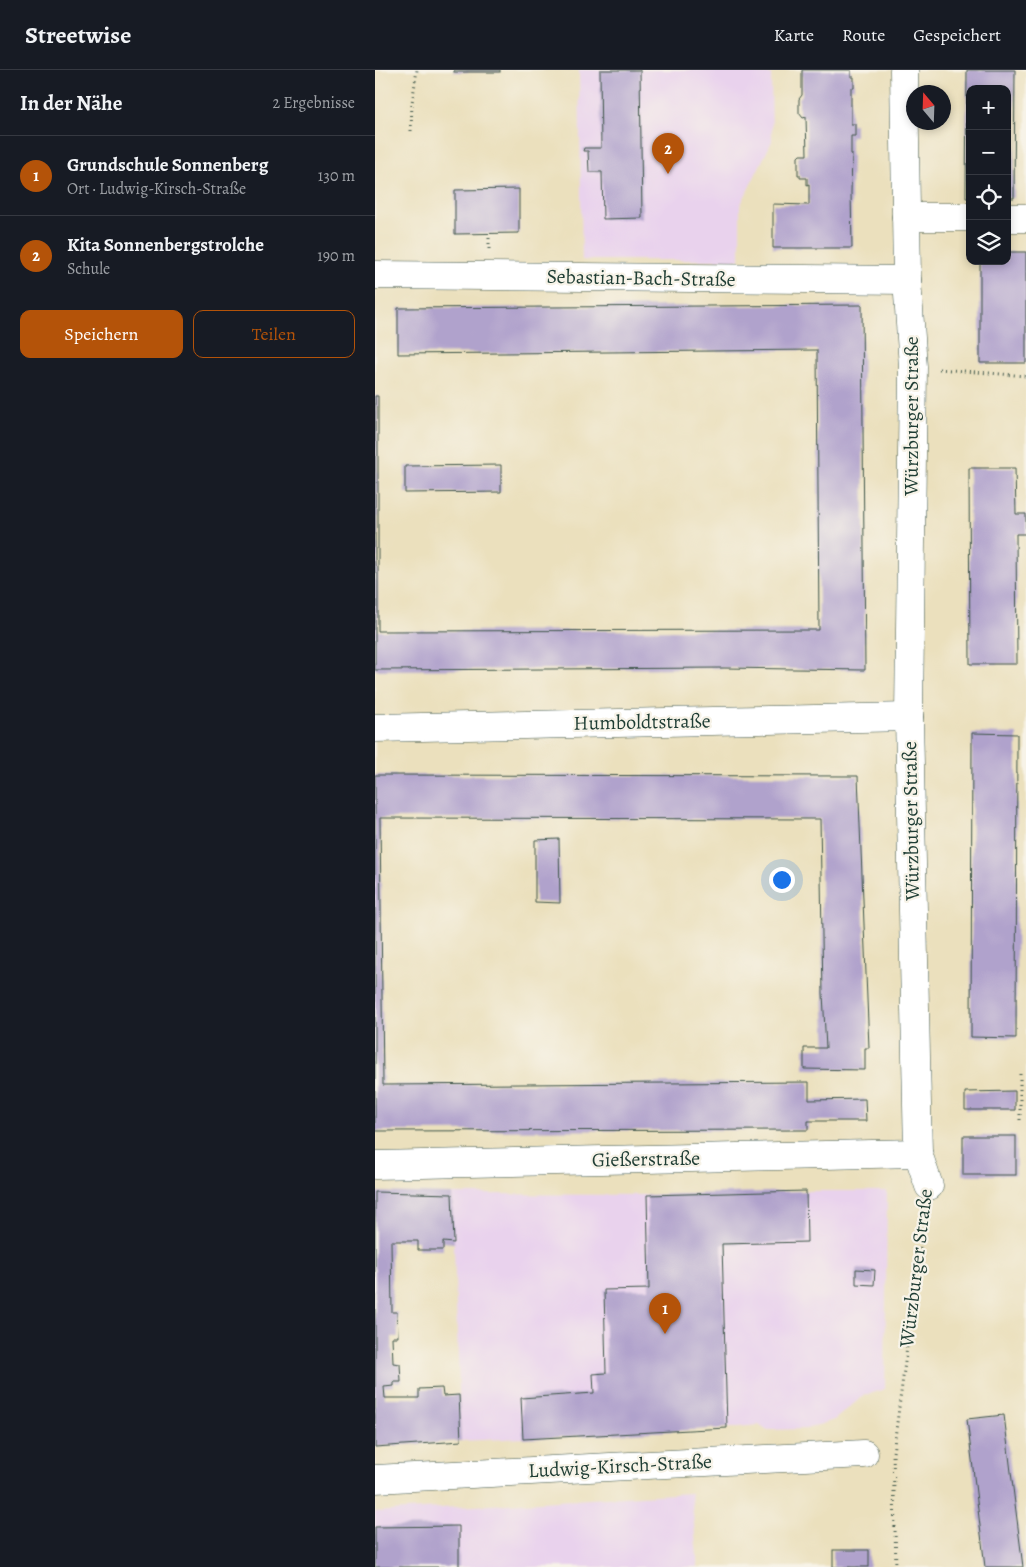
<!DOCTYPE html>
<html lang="de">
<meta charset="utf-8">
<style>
body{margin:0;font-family:Alegreya,serif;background:#20242c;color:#f1f3f6}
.controls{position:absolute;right:15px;top:15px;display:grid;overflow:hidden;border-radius:10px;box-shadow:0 2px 8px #0003}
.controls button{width:45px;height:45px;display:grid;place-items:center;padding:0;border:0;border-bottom:1px solid #363941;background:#171b24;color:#f1f3f6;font:25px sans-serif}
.compass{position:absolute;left:531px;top:15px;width:45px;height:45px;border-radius:50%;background:#171b24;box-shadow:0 2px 8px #0003;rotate:341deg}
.you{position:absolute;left:406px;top:809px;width:18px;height:18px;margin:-12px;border:4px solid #fff;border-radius:50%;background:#1a73e8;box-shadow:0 0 0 8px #1a73e833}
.badge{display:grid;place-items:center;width:32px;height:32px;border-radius:50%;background:#b45309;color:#fff;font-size:16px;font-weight:700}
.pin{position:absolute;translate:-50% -41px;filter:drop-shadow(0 1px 2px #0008)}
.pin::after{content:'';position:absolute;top:26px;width:18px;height:15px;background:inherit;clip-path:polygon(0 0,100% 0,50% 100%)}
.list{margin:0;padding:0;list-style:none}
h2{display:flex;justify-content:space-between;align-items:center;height:65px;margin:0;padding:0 20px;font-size:21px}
h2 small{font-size:16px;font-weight:400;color:#9ea1a6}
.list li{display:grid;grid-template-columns:32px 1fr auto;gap:15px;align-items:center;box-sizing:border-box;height:80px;padding:0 20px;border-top:1px solid #363941}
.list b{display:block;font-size:19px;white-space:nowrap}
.list p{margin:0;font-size:16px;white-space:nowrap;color:#9ea1a6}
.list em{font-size:16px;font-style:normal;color:#9ea1a6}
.actions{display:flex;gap:10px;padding:15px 20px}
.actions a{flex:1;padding:11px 0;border:1px solid #b45309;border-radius:10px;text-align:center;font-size:18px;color:#b45309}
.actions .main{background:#b45309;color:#fff}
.icon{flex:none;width:28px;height:28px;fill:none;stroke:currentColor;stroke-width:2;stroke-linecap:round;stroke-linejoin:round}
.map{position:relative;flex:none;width:651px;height:1497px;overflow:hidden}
header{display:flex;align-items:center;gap:30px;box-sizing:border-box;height:70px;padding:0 25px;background:#171b24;border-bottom:1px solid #363941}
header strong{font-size:24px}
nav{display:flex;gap:28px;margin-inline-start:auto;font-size:18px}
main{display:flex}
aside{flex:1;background:#171b24}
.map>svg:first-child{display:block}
</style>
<header>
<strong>Streetwise</strong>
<nav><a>Karte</a><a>Route</a><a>Gespeichert</a></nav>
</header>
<main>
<aside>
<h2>In der Nähe<small>2 Ergebnisse</small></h2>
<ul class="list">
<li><span class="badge">1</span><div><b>Grundschule Sonnenberg</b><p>Ort · Ludwig-Kirsch-Straße</p></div><em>130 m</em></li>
<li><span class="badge">2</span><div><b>Kita Sonnenbergstrolche</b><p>Schule</p></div><em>190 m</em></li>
</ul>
<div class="actions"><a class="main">Speichern</a><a>Teilen</a></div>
</aside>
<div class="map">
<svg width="651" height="1497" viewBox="0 0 651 1497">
<rect width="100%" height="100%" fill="#f7f3e8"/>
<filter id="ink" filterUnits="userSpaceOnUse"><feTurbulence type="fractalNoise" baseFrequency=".02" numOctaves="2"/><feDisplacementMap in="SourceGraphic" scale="10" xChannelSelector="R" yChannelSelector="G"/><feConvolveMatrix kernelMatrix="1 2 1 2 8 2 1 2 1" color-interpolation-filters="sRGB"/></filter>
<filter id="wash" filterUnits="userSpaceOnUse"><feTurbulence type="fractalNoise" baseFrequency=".0096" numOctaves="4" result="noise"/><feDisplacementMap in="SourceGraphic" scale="20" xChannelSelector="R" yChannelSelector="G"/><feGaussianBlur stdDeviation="1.12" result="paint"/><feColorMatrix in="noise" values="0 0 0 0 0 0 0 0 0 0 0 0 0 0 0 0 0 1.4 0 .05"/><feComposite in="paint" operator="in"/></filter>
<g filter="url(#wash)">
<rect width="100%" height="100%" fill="#ebe0bd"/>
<g fill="#e9d2ed">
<path d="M204,0H379V3L396,4L397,71L365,136V190H207Z"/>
<path d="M431,1121H512L510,1319L488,1326L459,1350L431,1359L391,1360L384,1355L352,1358L86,1371L77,1124L272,1125Z"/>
<path d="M316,1423L323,1497H0V1442Z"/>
</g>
<g id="blocks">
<g fill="#b0a2cc">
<rect x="79" y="0" width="46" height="2"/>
<path d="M225,0H265L267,148L228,149L227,102H214L213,81H208L209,78H226Z"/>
<path d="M427,0H476V7H479V18H476V54H480V66H476V84H477L476,122L477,178H398V134L434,135V114L432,115V108H425V105H423V87L425,85H432L431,47L428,48L424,43V29L427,25Z"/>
<path d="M592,0H640L639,128H632V19H595V128H591Z"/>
<path d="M144,119V163L80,164V120Z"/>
<path d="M632,182H651V293H605V191H632Z"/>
<path d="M487,235L490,600L349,598L0,600V326H3V561L444,560L442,280L23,284V238Z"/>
<path d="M126,395V422L30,423V396Z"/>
<path d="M594,398H640L641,444H651V464H641L642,594H595Z"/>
<path d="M597,663L642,664L641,968L596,967Z"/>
<path d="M0,705L483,706L494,978H490V1000L429,999V978H451L448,924L445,749L5,748L8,1015L434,1012V1030L490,1029L491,1051H433V1060L0,1061Z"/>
<path d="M184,769L185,833L160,832V770Z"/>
<path d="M640,1021V1040H590V1022Z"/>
<rect x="588" y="1066" width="53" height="39"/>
<path d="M431,1121L432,1172L347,1174L352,1358L148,1369L146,1328L219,1323L218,1304L231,1303L229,1220L274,1219L272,1125Z"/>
<path d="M0,1122L77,1124L79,1173L68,1172V1180H43V1171H16L17,1242H22L23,1267H17L18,1293L25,1294L26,1312H19V1316L9,1317L10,1328H44V1319L67,1318L68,1326L84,1325L86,1371L0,1377Z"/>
<path d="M481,1199L500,1200L499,1215L481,1214Z"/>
<path d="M629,1345L636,1402L648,1497H610L592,1349Z"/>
<path d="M84,1456V1497H0V1457Z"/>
<rect x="458" y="1480" width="36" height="17"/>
</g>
</g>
</g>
<g filter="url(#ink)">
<use href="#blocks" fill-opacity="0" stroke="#3e5549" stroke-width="1"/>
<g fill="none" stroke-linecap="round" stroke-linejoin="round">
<g stroke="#3e5549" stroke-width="29">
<g id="minor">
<path d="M529,0L532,210L538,297L534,647L543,1083L554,1116"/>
<path d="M531,147H595"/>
<path d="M632,148H651"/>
<path d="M0,205L532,210"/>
<path d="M0,658L534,647"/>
<path d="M0,1095L543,1083"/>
<path d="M0,1409L489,1384"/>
</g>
</g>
<g stroke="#3e5549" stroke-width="3" stroke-dasharray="1 4" stroke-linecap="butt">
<path d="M36,61L37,33L42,0"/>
<path d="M114,163V181"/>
<path d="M564,299L651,306"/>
<path d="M645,1004V1054"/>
<path d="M521,1497L518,1383L550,1141"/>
</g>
<use href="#minor" stroke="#fff" stroke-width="28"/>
</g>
</g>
<g text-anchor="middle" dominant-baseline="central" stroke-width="4.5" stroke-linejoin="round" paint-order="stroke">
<g font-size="20" fill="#1f3d34" stroke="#f7f3e8">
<text transform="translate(266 208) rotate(1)">Sebastian-Bach-Straße</text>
<text transform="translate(536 346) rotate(-90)">Würzburger Straße</text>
<text transform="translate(267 652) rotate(-1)">Humboldtstraße</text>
<text transform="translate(536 751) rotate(-91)">Würzburger Straße</text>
<text transform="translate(271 1089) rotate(-1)">Gießerstraße</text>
<text transform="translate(541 1198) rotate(-83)">Würzburger Straße</text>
<text transform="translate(245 1396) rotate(-3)">Ludwig-Kirsch-Straße</text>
</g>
</g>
</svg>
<div class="controls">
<button>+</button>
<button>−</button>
<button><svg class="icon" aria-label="locate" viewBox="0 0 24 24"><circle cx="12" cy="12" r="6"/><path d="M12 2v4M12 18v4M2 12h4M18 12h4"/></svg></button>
<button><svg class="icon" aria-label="layers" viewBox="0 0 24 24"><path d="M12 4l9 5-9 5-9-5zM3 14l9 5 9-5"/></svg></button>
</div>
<svg class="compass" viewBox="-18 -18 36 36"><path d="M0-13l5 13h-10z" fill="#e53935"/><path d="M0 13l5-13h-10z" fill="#9ea1a6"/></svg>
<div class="you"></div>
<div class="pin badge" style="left:290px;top:1264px">1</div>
<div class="pin badge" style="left:293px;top:104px">2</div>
</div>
</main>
